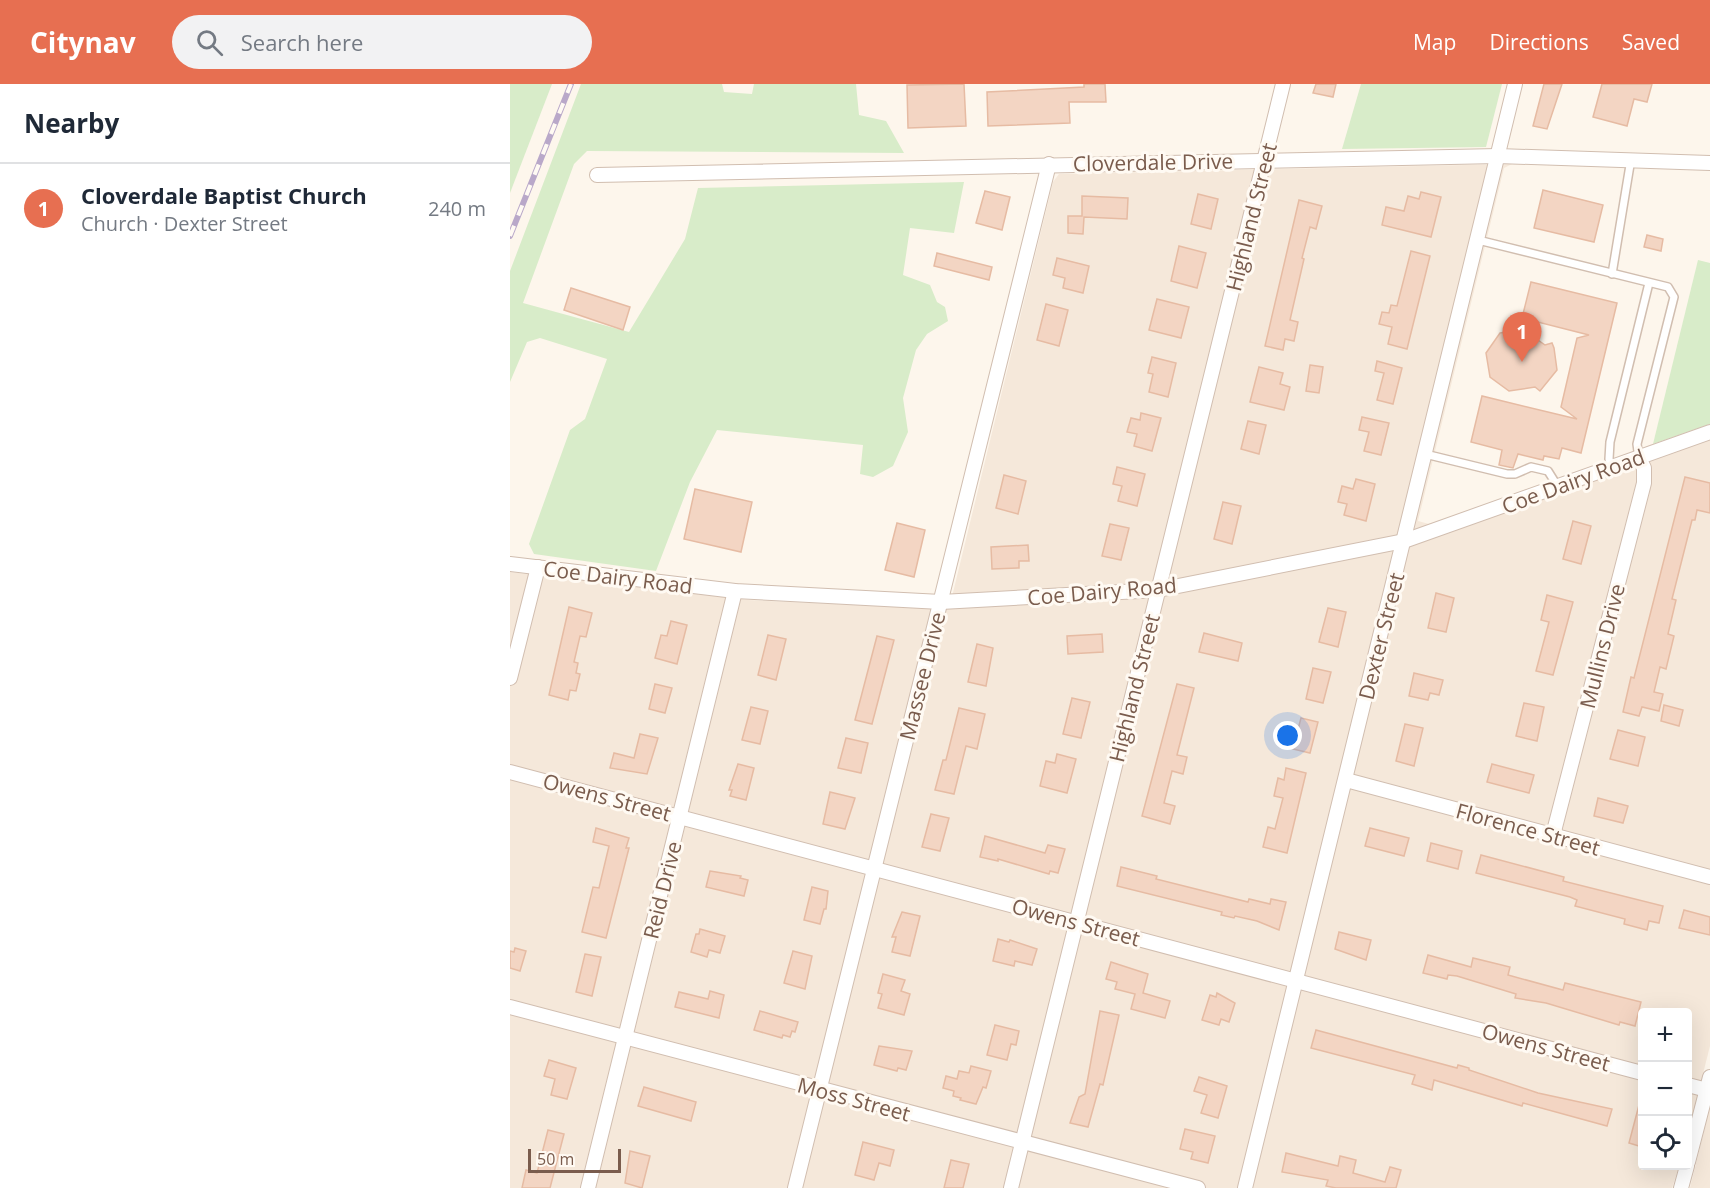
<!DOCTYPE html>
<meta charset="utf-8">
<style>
body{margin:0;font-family:"Open Sans",sans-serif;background:#f2f2f3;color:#1f2937}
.controls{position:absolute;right:18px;bottom:18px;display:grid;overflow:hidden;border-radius:6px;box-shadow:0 6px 24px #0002}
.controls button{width:54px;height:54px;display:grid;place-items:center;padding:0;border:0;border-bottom:2px solid #e0e1e3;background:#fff;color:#1f2937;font:30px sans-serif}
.scale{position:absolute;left:18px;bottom:15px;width:93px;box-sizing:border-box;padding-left:6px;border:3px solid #7a5c4d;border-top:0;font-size:16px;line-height:21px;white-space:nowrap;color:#7a5c4d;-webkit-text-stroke:4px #fffaf3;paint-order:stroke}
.you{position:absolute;left:778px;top:652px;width:21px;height:21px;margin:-15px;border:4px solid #fff;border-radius:50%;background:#1a73e8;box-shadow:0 0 0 9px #1a73e833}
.badge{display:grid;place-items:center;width:39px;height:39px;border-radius:50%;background:#e76f51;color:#fff;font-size:20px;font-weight:700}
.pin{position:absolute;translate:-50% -50px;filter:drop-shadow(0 2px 3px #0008)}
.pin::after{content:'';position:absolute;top:32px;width:21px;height:18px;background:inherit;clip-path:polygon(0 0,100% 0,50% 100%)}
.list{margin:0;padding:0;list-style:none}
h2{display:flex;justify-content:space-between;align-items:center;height:78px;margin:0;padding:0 24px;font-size:26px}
h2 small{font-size:20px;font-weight:400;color:#747a83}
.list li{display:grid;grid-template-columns:39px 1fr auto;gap:18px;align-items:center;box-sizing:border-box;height:90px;padding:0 24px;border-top:2px solid #e0e1e3}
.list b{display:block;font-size:22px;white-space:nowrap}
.list p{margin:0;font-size:20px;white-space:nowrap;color:#747a83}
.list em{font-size:20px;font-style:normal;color:#747a83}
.icon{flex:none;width:33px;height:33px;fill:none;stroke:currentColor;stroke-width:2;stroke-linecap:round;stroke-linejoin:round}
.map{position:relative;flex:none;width:1200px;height:1104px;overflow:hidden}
header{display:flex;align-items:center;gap:36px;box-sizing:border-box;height:84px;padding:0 30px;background:#e76f51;color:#fff}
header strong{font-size:28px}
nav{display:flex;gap:33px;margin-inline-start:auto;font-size:21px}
.search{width:420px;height:54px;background:#f2f2f3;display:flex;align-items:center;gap:15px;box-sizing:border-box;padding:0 21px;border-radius:33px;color:#747a83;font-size:22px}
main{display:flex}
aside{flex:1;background:#fff}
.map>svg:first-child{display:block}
</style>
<header>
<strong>Citynav</strong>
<div class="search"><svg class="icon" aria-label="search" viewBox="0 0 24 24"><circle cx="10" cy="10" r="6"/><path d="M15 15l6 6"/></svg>Search here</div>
<nav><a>Map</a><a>Directions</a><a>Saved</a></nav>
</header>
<main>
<aside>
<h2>Nearby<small></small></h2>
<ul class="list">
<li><span class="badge">1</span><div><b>Cloverdale Baptist Church</b><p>Church · Dexter Street</p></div><em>240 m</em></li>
</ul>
</aside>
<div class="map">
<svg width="1200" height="1104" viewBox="0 0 1200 1104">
<rect width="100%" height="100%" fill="#fdf6ec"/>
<g fill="#f5e8da">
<path d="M1002,80L994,84L908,437L919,440L1200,340V962L1178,1049V928H1132V1082H1169L1162,1104H0V488L238,516L439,525L543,98L549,90Z"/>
<path d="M1200,1023V1104H1179H1180Z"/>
</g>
<g fill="#d8ecc9">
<path d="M0,0H42L0,109Z"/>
<path d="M71,0H212L214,8L242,10L244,0H346L349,31L376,37L394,69L77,67L64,80L13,219L119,248L175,155L188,104L454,98L444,149L400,144L393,191L420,201L427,218L435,223L438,237L417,250L406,266L393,314L398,348L383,382L363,393L350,390L353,361L207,346L180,398L146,487L24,470L19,460L60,346L75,335L97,275L30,254L17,258L0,298V187Z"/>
<path d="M851,0H992L976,63L832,65Z"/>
<path d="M1188,176L1200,179V340L1143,360Z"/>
</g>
<g fill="#f3d5c3" stroke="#e6bba3" stroke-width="1.5">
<path d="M454,0L456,42L398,44L397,1Z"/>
<path d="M574,0H595L596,18H559L560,39L478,42L477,8L574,3Z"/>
<path d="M806,0H826L823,13L803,9Z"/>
<path d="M1034,0H1052L1037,45L1023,42Z"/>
<path d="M1092,0H1142L1137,18L1124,15L1117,42L1083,33Z"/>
<path d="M1033,106L1093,121L1084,158L1024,144Z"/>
<path d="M475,107L500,113L492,146L466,139Z"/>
<path d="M911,108L931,113L921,153L872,141L876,123L894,127L898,112L909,115Z"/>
<path d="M688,110L708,115L701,145L681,140Z"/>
<path d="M572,112L618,114L617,135L574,133L573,150L558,149V132H572Z"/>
<path d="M789,116L812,122L806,145L800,143L792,174L794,175L780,236L788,238L784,257L775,255L773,266L755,262Z"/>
<path d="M1137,151L1153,155L1151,167L1134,163Z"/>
<path d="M669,162L696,169L687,204L661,197Z"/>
<path d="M901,167L920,172L897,265L878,260L882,243L869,240L872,228L879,229L881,221L887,222Z"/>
<path d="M427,169L482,183L479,196L424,182Z"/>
<path d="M547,174L579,182L573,209L553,204L555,194L543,191Z"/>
<path d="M1021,198L1107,219L1071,369L1052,364L1049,375L1034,372L1033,376L1008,370L1003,384L989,381L992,366L961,358L972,312L1067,335L1051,323L1067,254L1079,251L1012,234Z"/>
<path d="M61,204L120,223L113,246L54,226Z"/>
<path d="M647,215L679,223L671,254L639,246Z"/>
<path d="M536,220L558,226L549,262L527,256Z"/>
<path d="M1014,246L1035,261L1042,259L1044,264L1047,286L1030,307L1025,303L999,307L980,293L976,269L990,249Z"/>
<path d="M642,273L666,279L658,313L639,308L643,290L638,289Z"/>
<path d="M867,277L892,284L883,320L867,316L874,289L865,287Z"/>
<path d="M800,281L813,283L809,309L796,307Z"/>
<path d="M749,283L773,289L770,300L780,303L774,326L740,318Z"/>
<path d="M631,329L651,334L642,367L624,362L627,350L617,348L621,334L630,336Z"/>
<path d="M852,333L879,339L871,371L854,367L859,348L849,346Z"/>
<path d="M738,337L756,341L749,370L731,365Z"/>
<path d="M607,383L635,390L627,422L608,417L612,402L603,400Z"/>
<path d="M494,391L516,397L508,430L486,424Z"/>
<path d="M1175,393L1200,399V429L1187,426L1185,436H1182L1162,515L1166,516L1158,550L1164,552L1156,585L1150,583L1144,608L1153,610L1149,627L1132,623L1129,632L1113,628L1121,593L1124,594Z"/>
<path d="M846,395L865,400L856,437L834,431L837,420L828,418L832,402L843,405Z"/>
<path d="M185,405L242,418L231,468L174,455Z"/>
<path d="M713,418L731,422L722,460L704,455Z"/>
<path d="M1063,437L1081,442L1071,480L1053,475Z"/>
<path d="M387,439L415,446L404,493L375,486Z"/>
<path d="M600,440L619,444L611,476L592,472Z"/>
<path d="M518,461L519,477H509V484L482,485L481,463Z"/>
<path d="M926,509L944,514L936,548L918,544Z"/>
<path d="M1037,511L1063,518L1043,591L1026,587L1039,538L1031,536Z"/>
<path d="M59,523L82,529L76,553L70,552L64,578L68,579L66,589L70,590L66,607L60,606L58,616L39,611Z"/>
<path d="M818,524L836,528L828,563L809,558Z"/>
<path d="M161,537L177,541L167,580L145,574L151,551L157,552Z"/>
<path d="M694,549L732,559L728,577L689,568Z"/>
<path d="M592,550L593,568L558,570L557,552Z"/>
<path d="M258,551L276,555L266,596L248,591Z"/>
<path d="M367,552L384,556L362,640L345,636Z"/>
<path d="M467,560L483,564L476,602L458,598Z"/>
<path d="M803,584L821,588L813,619L796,615Z"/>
<path d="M904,589L933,596L929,611L920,609L918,616L899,612Z"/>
<path d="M145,600L162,604L155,629L139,625Z"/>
<path d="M667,600L684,604L667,671L677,673L673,690L662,687L654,719L665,722L660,740L632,732Z"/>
<path d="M562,614L580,618L571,654L553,650Z"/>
<path d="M1014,619L1034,623L1027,657L1006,652Z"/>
<path d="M1154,621L1173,626L1169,642L1151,637Z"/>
<path d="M241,623L258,627L250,660L232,656Z"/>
<path d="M449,624L475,630L467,665L456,662L444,710L425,706L433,676H436Z"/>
<path d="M791,634L808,638L800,669L783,665Z"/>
<path d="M895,640L913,644L904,682L886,677Z"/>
<path d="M1108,646L1135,653L1128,682L1100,675Z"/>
<path d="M130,650L148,654L137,690L100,684L104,669L124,674Z"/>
<path d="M336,654L358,659L351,689L328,684Z"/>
<path d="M547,670L566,675L557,709L530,702L536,677L545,679Z"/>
<path d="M228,680L244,684L236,716L220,712L222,706H219Z"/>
<path d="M982,680L1024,691L1019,709L977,698Z"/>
<path d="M776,684L796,689L777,769L753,763L758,743L765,745L773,714L764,712L768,694L774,696Z"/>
<path d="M320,708L345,714L335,745L313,740Z"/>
<path d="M1088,714L1118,722L1113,739L1084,732Z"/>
<path d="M421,730L439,734L430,767L412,763Z"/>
<path d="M86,744L119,754L116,764H119L96,854L72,848L83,803L89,804L99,762L83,758Z"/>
<path d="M860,744L899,754L894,772L855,762Z"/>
<path d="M475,752L535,769L538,761L555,765L548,789L540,787L539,790L488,775V777L470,773Z"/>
<path d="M921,759L952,767L948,785L917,777Z"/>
<path d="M971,771L1054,793L1053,797L1153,822L1149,839L1139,837L1137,846L1114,840L1115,835L1065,822L1067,816L1060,813L966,789Z"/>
<path d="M611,783L647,792L646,795L738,818L739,815L760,820L761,815L776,818L769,846L747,837L725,832L724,834L711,831L712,828L607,802Z"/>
<path d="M200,787L231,792L230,794L238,796L234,812L196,803Z"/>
<path d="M302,803L318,807L316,825H314L310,840L294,836Z"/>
<path d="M1174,826L1200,833V851L1169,844Z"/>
<path d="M392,828L410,832L400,872L382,868L386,853H382Z"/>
<path d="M190,845L215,852L210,869L199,866L197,873L181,868L186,850H189Z"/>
<path d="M829,848L861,856L856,876L825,865Z"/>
<path d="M488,855L499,858L500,856L527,865L522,881L505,877L504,882L483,877Z"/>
<path d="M5,864L16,867L10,887L0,884V867L4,868Z"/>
<path d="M283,867L302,872L295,905L274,899Z"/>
<path d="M75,870L91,873L82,912L66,908Z"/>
<path d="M918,871L961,883L963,874L1000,883L998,891L1053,906L1055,899L1131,918L1125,942L1110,938L1109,941L1036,919L1005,914L1006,910L947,892L938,891L937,895L913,889Z"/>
<path d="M601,878L638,890L633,909L660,917L655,934L621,925L625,910L605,905L607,898L596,895Z"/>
<path d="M373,890L395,896L391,907L400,910L394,931L368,924L372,910L368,909Z"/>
<path d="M200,907L214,911L209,934L165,923L169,908L198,915Z"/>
<path d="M707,909L725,919L719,938L711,935L709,941L692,936L700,911L706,913Z"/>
<path d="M250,927L288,938L285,948L282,947L280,953L273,951L272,954L244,946Z"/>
<path d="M590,927L609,931L593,1001L590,1000L578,1043L560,1039L569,1013L575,1010Z"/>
<path d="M485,941L509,947L506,961L501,960L497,976L477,971Z"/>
<path d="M806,946L947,984L948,981L959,984V986L1028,1009L1102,1025L1097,1042L1013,1019L1012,1022L924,996L922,1006L902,1000L905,991L801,964Z"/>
<path d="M369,962L402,967L396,986L388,984L387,987L364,981Z"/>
<path d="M39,976L66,984L57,1015L41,1011L45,995L34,992Z"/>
<path d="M461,982L481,987L476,1004L473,1003L466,1020L450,1016L451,1014L443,1012L444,1007L433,1004L436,992L447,995L449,987L459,989Z"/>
<path d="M689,993L717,1002L708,1034L691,1029L697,1011L684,1007Z"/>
<path d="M134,1003L186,1018L181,1037L128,1022Z"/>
<path d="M1129,1021H1132V1063L1119,1059Z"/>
<path d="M675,1045L705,1052L698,1079L681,1075L683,1068L670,1065Z"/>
<path d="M38,1046L54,1050L40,1104H12L16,1086L27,1089Z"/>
<path d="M353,1058L384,1066L380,1082L369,1079L364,1096L345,1091Z"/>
<path d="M120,1067L140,1072L132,1104L115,1099Z"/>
<path d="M776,1069L828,1082L830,1072L846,1076L843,1089L875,1098L880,1083L891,1086L886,1104H826L816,1102L818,1096L772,1088Z"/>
<path d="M441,1076L459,1080L453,1104H434Z"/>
</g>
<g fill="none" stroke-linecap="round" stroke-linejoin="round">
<g stroke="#d1beb0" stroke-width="10">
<g id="lane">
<path d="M968,156L1158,203L1164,213L1127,360L1129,374"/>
<path d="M1102,190L1121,75"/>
<path d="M915,370L997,390H1005L1021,383L1038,387L1048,403"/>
<path d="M1102,383L1099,375L1100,358L1139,199"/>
</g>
</g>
<g stroke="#d1beb0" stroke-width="16">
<g id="street">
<path d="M87,91L988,72L1200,79"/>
<path d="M0,480L225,507L431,518L648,506L894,457L1200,348"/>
<path d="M0,594L28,483"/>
<path d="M0,688L1132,989"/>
<path d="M836,696L1200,793"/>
<path d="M1043,751L1134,399V384L1129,374"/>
<path d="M0,923L688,1104"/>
<path d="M1178,1001L1197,1006"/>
<path d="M1178,1078L1200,993"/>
<path d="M78,1104L225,507"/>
<path d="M285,1104L539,80"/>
<path d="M501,1104L773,0"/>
<path d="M735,1104L1005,0"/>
<path d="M1171,1104L1177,1082"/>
</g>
</g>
<use href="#lane" stroke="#fff" stroke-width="7"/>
<use href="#street" stroke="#fff" stroke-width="14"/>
<g stroke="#b9a8c9" stroke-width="6">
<path id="rail" d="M0,152L61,0"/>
</g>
<use href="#rail" stroke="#fffaf3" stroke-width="4" stroke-dasharray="11" stroke-linecap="butt"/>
</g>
<g text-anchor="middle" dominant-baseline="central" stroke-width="6" stroke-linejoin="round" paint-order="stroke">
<g font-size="21" fill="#7a5c4d" stroke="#fffaf3">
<text transform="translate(643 78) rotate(-1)">Cloverdale Drive</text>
<text transform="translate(741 133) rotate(-76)">Highland Street</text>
<text transform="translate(1063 397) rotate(-20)">Coe Dairy Road</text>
<text transform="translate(108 493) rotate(7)">Coe Dairy Road</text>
<text transform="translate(592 507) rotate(-5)">Coe Dairy Road</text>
<text transform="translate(871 552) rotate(-76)">Dexter Street</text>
<text transform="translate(1092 562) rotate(-76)">Mullins Drive</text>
<text transform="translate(412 592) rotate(-76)">Massee Drive</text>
<text transform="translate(624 604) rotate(-76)">Highland Street</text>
<text transform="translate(97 713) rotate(15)">Owens Street</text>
<text transform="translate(1018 745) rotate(15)">Florence Street</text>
<text transform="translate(152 806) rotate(-76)">Reid Drive</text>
<text transform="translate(566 838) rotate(15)">Owens Street</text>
<text transform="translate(1036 963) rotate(15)">Owens Street</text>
<text transform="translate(344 1015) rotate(15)">Moss Street</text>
</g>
</g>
</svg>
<div class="controls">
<button>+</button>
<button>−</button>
<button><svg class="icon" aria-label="locate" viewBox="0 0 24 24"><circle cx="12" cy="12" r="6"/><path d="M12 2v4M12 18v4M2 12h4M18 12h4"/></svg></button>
</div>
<div class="scale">50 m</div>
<div class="you"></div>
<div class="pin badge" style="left:1012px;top:278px">1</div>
</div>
</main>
